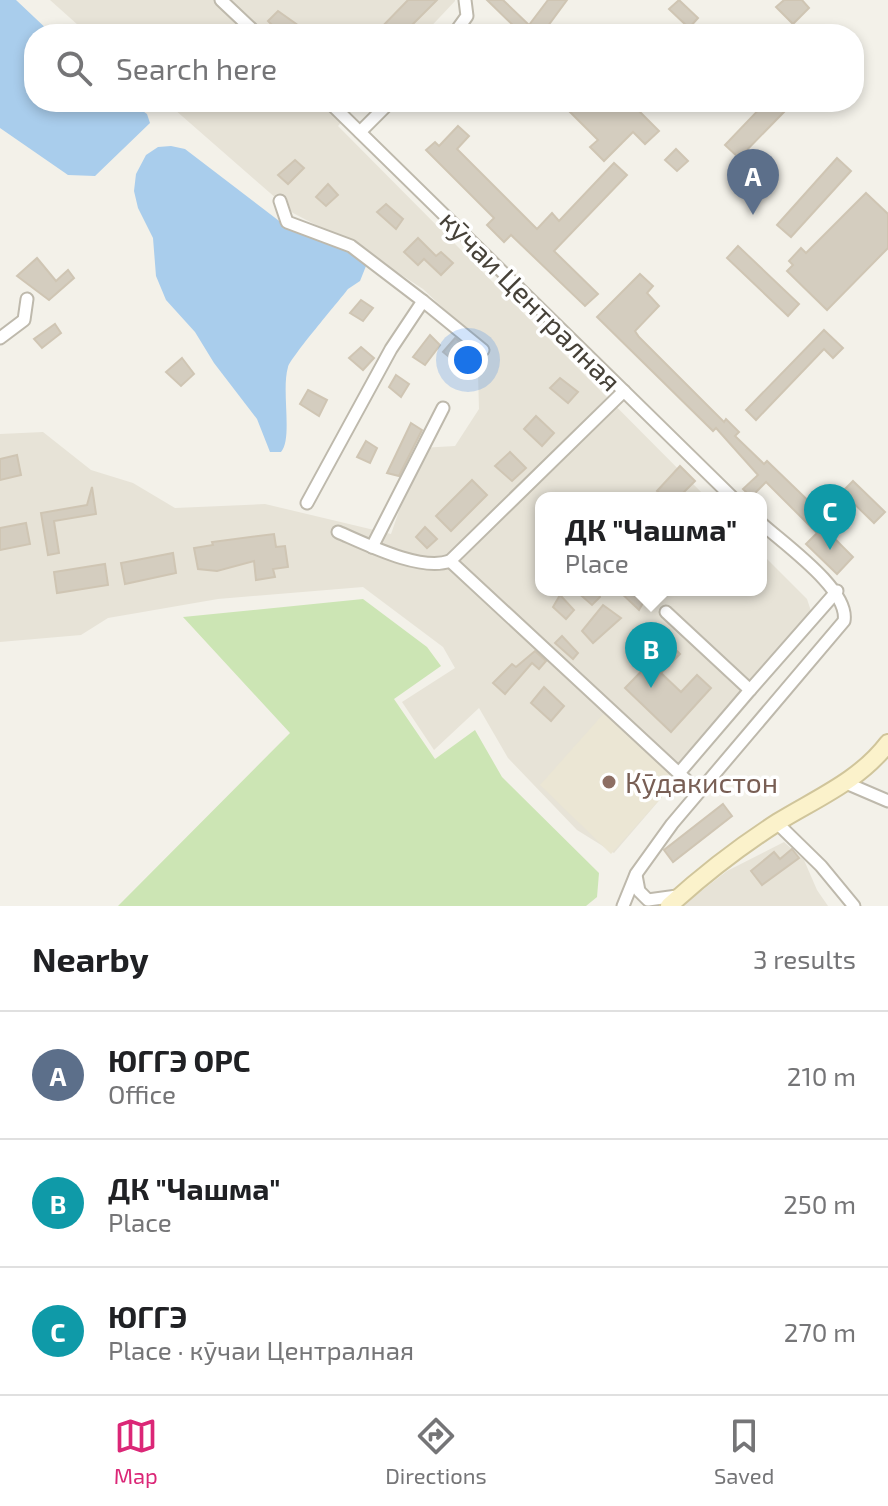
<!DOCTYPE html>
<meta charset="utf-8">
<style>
body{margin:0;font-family:"Exo 2",sans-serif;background:#f2f2f2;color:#202124}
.you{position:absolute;left:468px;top:360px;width:28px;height:28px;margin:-20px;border:6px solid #fff;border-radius:50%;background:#1a73e8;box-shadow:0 0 0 12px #1a73e833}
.badge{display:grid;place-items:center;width:52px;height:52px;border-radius:50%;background:#db2777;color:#fff;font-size:26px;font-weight:700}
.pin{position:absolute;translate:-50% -66px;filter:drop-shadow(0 2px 4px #0008)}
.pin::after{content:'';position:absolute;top:42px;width:28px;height:24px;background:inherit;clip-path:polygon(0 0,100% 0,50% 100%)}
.popup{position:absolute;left:535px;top:492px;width:232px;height:104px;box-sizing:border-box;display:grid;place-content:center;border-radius:16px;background:#fff;filter:drop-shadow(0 2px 6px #0005);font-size:26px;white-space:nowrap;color:#757577}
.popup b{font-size:30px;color:#202124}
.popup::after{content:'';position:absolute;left:50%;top:100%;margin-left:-16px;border:16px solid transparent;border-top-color:#fff}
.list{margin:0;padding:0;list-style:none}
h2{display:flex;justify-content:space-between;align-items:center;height:104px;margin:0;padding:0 32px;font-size:34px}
h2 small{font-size:26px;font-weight:400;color:#757577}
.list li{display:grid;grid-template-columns:52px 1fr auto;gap:24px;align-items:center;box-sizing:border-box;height:128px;padding:0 32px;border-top:2px solid #e0e0e0}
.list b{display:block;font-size:30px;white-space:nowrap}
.list p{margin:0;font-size:26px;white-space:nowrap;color:#757577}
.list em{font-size:26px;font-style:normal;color:#757577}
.icon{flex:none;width:44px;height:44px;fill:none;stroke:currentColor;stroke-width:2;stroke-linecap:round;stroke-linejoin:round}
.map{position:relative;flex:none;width:888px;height:906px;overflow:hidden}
.search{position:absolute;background:#fff;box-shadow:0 4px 12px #0003;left:24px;right:24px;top:24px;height:88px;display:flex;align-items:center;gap:20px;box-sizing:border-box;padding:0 28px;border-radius:32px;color:#757577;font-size:30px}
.sheet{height:488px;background:#fff}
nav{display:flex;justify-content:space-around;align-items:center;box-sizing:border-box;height:112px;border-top:2px solid #e0e0e0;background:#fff;font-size:22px;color:#757577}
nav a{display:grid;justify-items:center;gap:4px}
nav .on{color:#db2777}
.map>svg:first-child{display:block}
</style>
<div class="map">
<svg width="888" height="906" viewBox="0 0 888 906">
<rect width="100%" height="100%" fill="#f3f1e9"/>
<g fill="#e7e3d7">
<path d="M50,0H455V1L424,34H88Z"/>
<path d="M166,102H360L338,126L707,498H541V590H761V553L807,599L814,620L614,853L577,830L508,758L479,708L434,750L402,702L455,668L443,647L363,587L218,599L108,618L81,635L0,642V434L43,432L91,470L133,483L175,508L265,504L391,534L421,448L455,446L479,409L477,340L423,289L360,248L293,213Z"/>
<path d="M784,842L804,860L817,890L828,906H682L727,871Z"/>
</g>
<path fill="#ebe6d4" d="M606,711L679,778L611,854L540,785Z"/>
<path fill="#cce5b4" d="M363,599L427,647L441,666L394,699L435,759L475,730L502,777L599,873L597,897L586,906H118L290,733L183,617Z"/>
<g fill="#a9cdec">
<path d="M0,0H16L52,34H34V102H130L147,114L150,123L95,176L68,175L0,128Z"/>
<path d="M171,146L185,149L287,227L363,255L366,266L360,281L348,289C338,302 291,357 288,367C281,391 293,438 281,452H270L257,419L214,363L195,332L166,300L156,276L153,238L138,208L134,191L136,174L146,155L158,147Z"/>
</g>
<g fill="#d4cdbf" stroke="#cfc5b3" stroke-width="2">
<path d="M408,0H437L403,34H375Z"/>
<path d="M487,0H503L529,25L548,0H567L542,34H522Z"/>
<path d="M679,0L698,18L689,28L669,9Z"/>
<path d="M784,0H802L809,8L793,24L776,7Z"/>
<path d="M278,11L299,26L292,34H281L268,21Z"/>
<path d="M560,102H630L659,131L645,144L633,132L604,161L590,147L598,140Z"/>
<path d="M766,102H773L784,112L739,158L725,145Z"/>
<path d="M458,126L469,136L457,149L537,229L552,213L559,221L614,163L627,175L554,251L598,294L585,306L511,235L504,242L487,225L494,218L426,150L435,142L439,146Z"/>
<path d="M676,149L688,161L677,171L665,160Z"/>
<path d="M837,158L851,171L791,237L777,225Z"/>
<path d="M295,160L304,168L288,184L278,175Z"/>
<path d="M328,184L338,195L326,206L316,197Z"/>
<path d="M866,193L888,214V248L827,310L787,271L793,265L789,261L801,248L806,253Z"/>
<path d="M386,204L403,219L396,229L377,212Z"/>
<path d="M418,238L436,256L441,252L453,263L441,275L424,259L418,265L404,252Z"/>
<path d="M738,246L799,304L788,316L727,258Z"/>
<path d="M37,258L56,281L68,270L74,278L49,300L17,276Z"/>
<path d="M640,274L653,286L647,293L659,306L635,331L639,337L724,422L726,419L739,432L735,436L764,464L767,461L821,513L815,519L853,557L837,574L806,544L817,533L766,482L751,497L743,489L758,475L716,428L713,431L597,317Z"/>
<path d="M361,300L373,308L363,321L350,313Z"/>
<path d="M55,324L61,333L42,348L34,339Z"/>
<path d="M824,330L843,348L833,358L824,349L756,420L746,410Z"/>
<path d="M430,335L440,345L425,365L413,357Z"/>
<path d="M455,338L473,352L460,366L443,352Z"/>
<path d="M361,347L374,358L363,370L349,358Z"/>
<path d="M182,358L194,374L181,386L166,372Z"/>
<path d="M396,375L409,384L401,397L389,387Z"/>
<path d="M560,378L578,392L568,403L550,388Z"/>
<path d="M308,390L327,400L319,416L300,404Z"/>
<path d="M536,416L554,433L542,446L524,429Z"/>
<path d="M411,423L422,430L399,476L387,473Z"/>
<path d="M366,441L377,448L370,463L357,457Z"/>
<path d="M510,452L526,468L512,481L495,466Z"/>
<path d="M17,455L21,475L0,480V459Z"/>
<path d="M680,466L695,481L678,498H665L657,491Z"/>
<path d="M472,480L487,495L451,531L436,516Z"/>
<path d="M853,481L885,512L874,523L842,492Z"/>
<path d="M92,487L96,514L54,521L59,553L48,555L41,513L87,505Z"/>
<path d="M26,523L30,544L0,550V528Z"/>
<path d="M425,527L437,539L427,548L416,537Z"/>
<path d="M274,534L276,547L285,546L288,567L273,569L275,577L256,580L254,561L217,571L198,569L194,548L213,545L212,542Z"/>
<path d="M173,553L176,573L125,584L121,563Z"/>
<path d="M105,564L108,585L57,593L54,572Z"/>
<path d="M575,590H597L600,597L592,605Z"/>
<path d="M618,590H637L646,598L639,610Z"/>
<path d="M560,595L574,610L566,619L553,607Z"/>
<path d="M603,605L621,618L593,643L582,631Z"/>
<path d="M562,636L578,653L573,659L555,643Z"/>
<path d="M669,643L680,654L661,673L681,692L697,675L711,688L671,732L625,688Z"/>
<path d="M535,651L546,661L539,669L532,663L505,694L493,683L512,664L516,667Z"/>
<path d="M544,687L564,706L551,721L531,703Z"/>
<path d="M723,804L732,816L673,862L664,850Z"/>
<path d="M792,849L799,858L762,885L751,871L774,852L780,859Z"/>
</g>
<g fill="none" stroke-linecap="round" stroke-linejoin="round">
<g stroke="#beb9ac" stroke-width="15">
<g id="street">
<path d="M221,0L257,34"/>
<path d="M454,34L467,16L465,0"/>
<path d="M329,102L733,498"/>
<path d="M360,132L390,102"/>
<path d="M280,201L287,222L351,246L423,301"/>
<path d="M0,338L24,320L27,299"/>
<path d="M307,503L391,349L423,301L483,350"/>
<path d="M338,532C366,544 421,572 450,561"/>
<path d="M372,547L443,408"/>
<path d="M450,561L698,791"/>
<path d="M450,561L624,391"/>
<path d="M666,612L750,690L679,773"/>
<path d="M750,690L837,591"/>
<path d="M846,783L888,801"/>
<path d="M777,823L821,866L854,906"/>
<path d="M636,875L639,891L648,900L677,896"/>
<path d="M623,906L636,874L672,824L844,621C850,590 784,544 761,523"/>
</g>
</g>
<g stroke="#d0c59b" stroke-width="20">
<path id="secondary" d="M669,906C703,875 739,847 778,822C817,798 859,781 888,743"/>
</g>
<use href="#street" stroke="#fff" stroke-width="11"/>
<use href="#secondary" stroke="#fbf2cb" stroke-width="16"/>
</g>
<circle fill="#8d6e63" stroke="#fff" stroke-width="3" cx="609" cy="782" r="8"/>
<g text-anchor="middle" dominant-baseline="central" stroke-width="7" stroke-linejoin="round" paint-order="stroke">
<g font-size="28" fill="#464138" stroke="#fff">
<text transform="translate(531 300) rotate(45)">кӯчаи Централная</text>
</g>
<g font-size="28" fill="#785e54" stroke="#fff" text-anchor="start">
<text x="625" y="782">Кӯдакистон</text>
</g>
</g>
</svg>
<div class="you"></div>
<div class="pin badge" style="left:753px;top:215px;background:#5c6f8a">A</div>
<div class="pin badge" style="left:651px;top:688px;background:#0f9aa8">B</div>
<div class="popup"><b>ДК &quot;Чашма&quot;</b>Place</div>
<div class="pin badge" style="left:830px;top:550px;background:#0f9aa8">C</div>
<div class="search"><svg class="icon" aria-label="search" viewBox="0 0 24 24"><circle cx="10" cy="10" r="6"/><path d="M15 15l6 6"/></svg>Search here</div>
</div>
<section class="sheet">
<h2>Nearby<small>3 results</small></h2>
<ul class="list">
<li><span class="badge" style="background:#5c6f8a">A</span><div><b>ЮГГЭ ОРС</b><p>Office</p></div><em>210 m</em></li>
<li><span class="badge" style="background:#0f9aa8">B</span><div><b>ДК &quot;Чашма&quot;</b><p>Place</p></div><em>250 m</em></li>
<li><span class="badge" style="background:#0f9aa8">C</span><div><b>ЮГГЭ</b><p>Place · кӯчаи Централная</p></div><em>270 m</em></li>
</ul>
</section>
<nav>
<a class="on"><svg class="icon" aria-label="map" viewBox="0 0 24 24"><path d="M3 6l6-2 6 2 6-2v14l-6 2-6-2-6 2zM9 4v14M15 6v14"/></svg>Map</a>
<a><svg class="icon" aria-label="directions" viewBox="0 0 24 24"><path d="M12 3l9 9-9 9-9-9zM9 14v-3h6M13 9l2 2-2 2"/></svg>Directions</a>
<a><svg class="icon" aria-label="saved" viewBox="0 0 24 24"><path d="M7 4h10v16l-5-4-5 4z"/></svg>Saved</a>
</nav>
